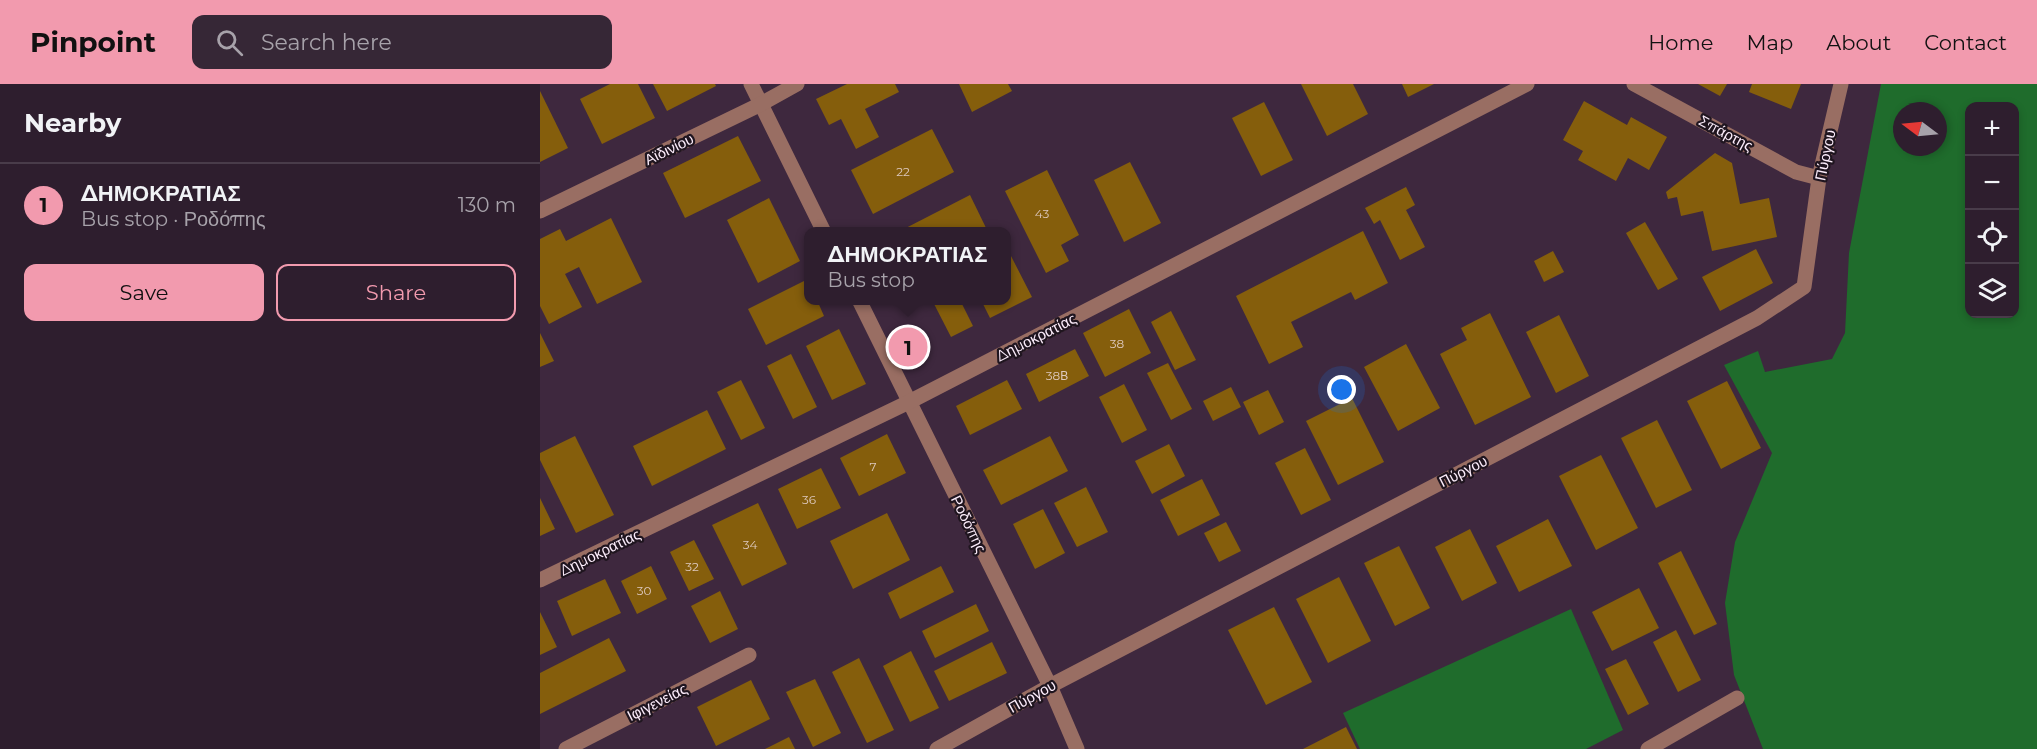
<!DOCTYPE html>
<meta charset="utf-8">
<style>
body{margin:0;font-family:Montserrat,sans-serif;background:#362736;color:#f1f3f6}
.controls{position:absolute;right:18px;top:18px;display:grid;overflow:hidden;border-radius:12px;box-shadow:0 3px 9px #0003}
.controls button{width:54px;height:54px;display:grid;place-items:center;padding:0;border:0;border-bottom:2px solid #493c4a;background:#2e1e2e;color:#f1f3f6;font:30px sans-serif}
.compass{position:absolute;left:1353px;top:18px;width:54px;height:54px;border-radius:50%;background:#2e1e2e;box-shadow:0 3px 9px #0003;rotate:286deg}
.you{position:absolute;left:802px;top:306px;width:21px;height:21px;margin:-15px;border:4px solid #fff;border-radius:50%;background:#1a73e8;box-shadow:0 0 0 9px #1a73e833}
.badge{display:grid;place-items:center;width:39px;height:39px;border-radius:50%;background:#f29aae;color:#111;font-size:20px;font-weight:700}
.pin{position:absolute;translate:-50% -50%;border:3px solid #fff;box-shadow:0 2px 6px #0006}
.popup{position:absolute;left:264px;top:143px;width:207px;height:78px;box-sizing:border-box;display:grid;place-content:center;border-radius:12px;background:#2e1e2e;filter:drop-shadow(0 2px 4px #0005);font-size:20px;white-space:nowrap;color:#a7a2aa}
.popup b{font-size:22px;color:#f1f3f6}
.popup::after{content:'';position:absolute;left:50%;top:100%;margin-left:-12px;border:12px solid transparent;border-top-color:#2e1e2e}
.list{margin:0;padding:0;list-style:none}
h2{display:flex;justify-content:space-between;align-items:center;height:78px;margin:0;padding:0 24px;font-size:26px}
h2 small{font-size:20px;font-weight:400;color:#a7a2aa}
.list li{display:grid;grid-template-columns:39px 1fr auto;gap:18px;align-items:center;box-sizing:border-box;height:84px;padding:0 24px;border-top:2px solid #493c4a}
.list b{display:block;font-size:22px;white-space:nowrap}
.list p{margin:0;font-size:20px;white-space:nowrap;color:#a7a2aa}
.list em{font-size:20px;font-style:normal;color:#a7a2aa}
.actions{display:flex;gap:12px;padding:18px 24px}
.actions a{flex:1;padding:14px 0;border:2px solid #f29aae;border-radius:12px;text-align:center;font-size:21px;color:#f29aae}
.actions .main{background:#f29aae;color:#111}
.icon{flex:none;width:33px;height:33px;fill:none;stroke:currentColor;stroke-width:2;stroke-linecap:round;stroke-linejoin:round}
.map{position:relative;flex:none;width:1497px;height:665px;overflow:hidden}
header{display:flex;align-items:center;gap:36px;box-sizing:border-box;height:84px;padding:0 30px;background:#f29aae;color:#111}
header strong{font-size:28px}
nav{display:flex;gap:33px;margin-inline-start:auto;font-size:21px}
.search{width:420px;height:54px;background:#362736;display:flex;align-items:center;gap:15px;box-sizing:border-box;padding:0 21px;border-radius:12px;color:#a7a2aa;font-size:22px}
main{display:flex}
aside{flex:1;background:#2e1e2e}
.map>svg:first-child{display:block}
</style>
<header>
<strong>Pinpoint</strong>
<div class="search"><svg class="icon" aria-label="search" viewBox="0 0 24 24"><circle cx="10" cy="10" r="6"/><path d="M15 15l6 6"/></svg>Search here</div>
<nav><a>Home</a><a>Map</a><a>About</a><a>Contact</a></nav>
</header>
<main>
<aside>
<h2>Nearby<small></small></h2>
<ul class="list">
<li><span class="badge">1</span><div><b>ΔΗΜΟΚΡΑΤΙΑΣ</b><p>Bus stop · Ροδόπης</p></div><em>130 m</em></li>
</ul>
<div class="actions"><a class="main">Save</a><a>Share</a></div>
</aside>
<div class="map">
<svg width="1497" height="665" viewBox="0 0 1497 665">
<rect width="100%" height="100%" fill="#3e283e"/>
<g fill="#1f6c2c" fill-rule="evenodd">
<path d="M1341,0H1497V665H1223L1194,591L1185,519L1195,458L1232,369L1184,281L1218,267L1225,288L1292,275L1305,249L1309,169ZM1430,22H1474V230H1430ZM1362,27H1398V63H1362Z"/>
<path d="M1031,525L1083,646L1046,665H820L803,629Z"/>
</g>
<g fill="#855e0c">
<path d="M70,0H98L115,34L62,60L40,15Z"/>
<path d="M113,0H175L176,2L127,27Z"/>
<path d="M307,0H355L359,8L325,25L339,53L316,65L301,35L289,41L276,15Z"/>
<path d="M419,0H468L472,7L432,28Z"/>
<path d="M761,0H813L828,30L787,52Z"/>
<path d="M862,0H894L868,13Z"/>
<path d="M1158,0H1187L1180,12Z"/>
<path d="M1212,0H1261L1251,25L1209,8Z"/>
<path d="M0,7L28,64L0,78Z"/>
<path d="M1044,17L1087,41L1091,33L1127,53L1109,86L1088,74L1076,97L1038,76L1043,67L1023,56Z"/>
<path d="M724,18L753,76L721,92L692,34Z"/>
<path d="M392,45L414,88L333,130L311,86Z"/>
<path d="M198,52L221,97L145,134L123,89Z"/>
<path d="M1175,69L1192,79L1200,120L1229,114L1237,153L1172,167L1163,127L1141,132L1137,113L1128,115L1126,108Z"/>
<path d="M590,78L621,139L584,158L554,96Z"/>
<path d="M507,86L539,151L521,161L529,177L506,189L465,107Z"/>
<path d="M866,103L875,121L866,126L885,163L860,176L840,136L834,140L825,124Z"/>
<path d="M430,111L448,148H358Z"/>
<path d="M229,114L260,177L218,199L187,136Z"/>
<path d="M71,134L102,198L57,220L39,183L25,190L42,223L9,240L0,222V155L20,145L26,157Z"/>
<path d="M1105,138L1138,195L1118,206L1086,149Z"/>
<path d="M823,147L848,199L815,216L811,208L751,238L763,263L729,280L696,212Z"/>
<path d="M1216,165L1233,199L1180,227L1162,193Z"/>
<path d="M1013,167L1024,188L1004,198L994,177Z"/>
<path d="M471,172L492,213L450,234L441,216H467V174Z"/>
<path d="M266,196L269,216H277L284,232L226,261L208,225Z"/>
<path d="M392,216H420L433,242L411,253Z"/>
<path d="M589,225L611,269L565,293L543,249Z"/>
<path d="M631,227L656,276L635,286L611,238Z"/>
<path d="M950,229L991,313L935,341L900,270L927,256L921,244Z"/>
<path d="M1019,231L1049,292L1016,309L986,248Z"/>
<path d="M299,245L326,300L292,316L266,262Z"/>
<path d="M0,249L14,277L0,283Z"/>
<path d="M866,260L900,324L858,347L824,283Z"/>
<path d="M535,265L549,292L499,318L486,290Z"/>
<path d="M251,270L277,323L253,335L227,282Z"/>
<path d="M628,279L652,325L631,336L607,289Z"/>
<path d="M201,296L225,344L201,356L177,308Z"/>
<path d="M467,296L482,325L430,351L416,322Z"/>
<path d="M1187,297L1221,364L1181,385L1147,317Z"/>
<path d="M584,300L607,346L582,359L559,313Z"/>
<path d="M691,303L701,323L673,337L663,317Z"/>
<path d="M728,306L744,338L719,351L703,318Z"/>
<path d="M812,314L844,378L798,401L766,337Z"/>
<path d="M167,326L186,365L112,402L93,362Z"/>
<path d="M1117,336L1152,406L1116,424L1081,354Z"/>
<path d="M347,350L366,389L319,412L300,374Z"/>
<path d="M35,352L74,431L36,449L0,376V369Z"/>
<path d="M510,352L528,387L461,421L443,386Z"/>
<path d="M629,360L645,392L612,410L595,377Z"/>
<path d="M765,364L791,416L761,431L735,379Z"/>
<path d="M1061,371L1098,444L1056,466L1019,392Z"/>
<path d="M281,384L301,424L257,445L238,405Z"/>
<path d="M662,395L680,431L638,452L620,416Z"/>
<path d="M546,403L568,448L537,463L514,419Z"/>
<path d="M0,414L15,445L0,452Z"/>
<path d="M218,419L247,480L202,502L172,441Z"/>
<path d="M503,425L525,469L495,485L473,440Z"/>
<path d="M347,429L370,476L313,505L290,457Z"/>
<path d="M1008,435L1032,482L979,508L956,462Z"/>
<path d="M686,438L701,467L679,478L664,449Z"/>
<path d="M930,445L957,499L922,517L895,463Z"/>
<path d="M154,456L174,495L149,507L130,468Z"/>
<path d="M859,462L890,524L855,542L824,479Z"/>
<path d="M1141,467L1177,540L1154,551L1118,479Z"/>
<path d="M111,482L127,515L97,530L81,497Z"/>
<path d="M401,482L414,508L360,535L348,509Z"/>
<path d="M799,493L831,557L788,579L756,515Z"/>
<path d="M65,495L81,529L32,552L17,517Z"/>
<path d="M1099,504L1119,544L1072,567L1052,528Z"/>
<path d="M180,507L198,545L170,559L151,522Z"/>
<path d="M436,520L449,547L395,574L382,547Z"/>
<path d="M734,523L772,598L726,621L688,546Z"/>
<path d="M0,528L17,563L0,571Z"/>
<path d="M1136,546L1161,596L1138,608L1113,558Z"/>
<path d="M69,554L86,587L0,630V589Z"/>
<path d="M452,558L467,589L409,617L394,587Z"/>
<path d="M371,567L399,624L370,638L343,582Z"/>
<path d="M319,574L354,646L327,659L292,588Z"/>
<path d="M1086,575L1109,620L1088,631L1065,585Z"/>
<path d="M275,595L301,649L273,663L246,608Z"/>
<path d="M211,596L230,635L176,662L157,623Z"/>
<path d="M806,643L817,665H763Z"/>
<path d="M249,653L255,665H225Z"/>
</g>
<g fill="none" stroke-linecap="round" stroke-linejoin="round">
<g stroke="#996e63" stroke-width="15">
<path d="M211,0L284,148"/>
<path d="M1094,0L1256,88L1279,94"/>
<path d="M0,127L221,20L257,0"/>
<path d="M319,216L510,602L537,665"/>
<path d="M0,496L369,318L987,0"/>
<path d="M26,665L209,571"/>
<path d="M397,665L510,602L1217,234L1264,203L1279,94L1301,0"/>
<path d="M1108,665L1197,614"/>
</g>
</g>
<g text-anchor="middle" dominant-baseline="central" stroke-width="4.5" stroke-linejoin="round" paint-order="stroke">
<g font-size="12" fill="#dec9bf">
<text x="363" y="87">22</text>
<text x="502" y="129">43</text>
<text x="577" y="259">38</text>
<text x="517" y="291">38Β</text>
<text x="333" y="382">7</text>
<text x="269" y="415">36</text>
<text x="210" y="460">34</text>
<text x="152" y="482">32</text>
<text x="104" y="506">30</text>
</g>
<g font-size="15" fill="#fcedfb" stroke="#1f151f">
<text transform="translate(1186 49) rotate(28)">Σπάρτης</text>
<text transform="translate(129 65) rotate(-26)">Αϊδινίου</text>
<text transform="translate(1285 71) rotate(-78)">Πύργου</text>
<text transform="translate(496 253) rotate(-27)">Δημοκρατίας</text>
<text transform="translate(923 387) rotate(-27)">Πύργου</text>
<text transform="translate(429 440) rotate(64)">Ροδόπης</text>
<text transform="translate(60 468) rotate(-26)">Δημοκρατίας</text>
<text transform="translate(492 612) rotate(-29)">Πύργου</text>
<text transform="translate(117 618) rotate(-27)">Ιφιγενείας</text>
</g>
</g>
</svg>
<div class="controls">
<button>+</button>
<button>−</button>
<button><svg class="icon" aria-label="locate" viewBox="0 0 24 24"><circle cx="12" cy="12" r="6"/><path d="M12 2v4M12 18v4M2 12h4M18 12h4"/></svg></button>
<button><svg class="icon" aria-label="layers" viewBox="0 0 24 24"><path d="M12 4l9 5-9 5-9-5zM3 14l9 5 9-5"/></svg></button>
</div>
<svg class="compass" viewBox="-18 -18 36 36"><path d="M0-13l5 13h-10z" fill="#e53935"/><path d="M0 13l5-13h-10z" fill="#a7a2aa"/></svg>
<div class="you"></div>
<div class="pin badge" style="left:368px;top:263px">1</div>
<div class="popup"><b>ΔΗΜΟΚΡΑΤΙΑΣ</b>Bus stop</div>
</div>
</main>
